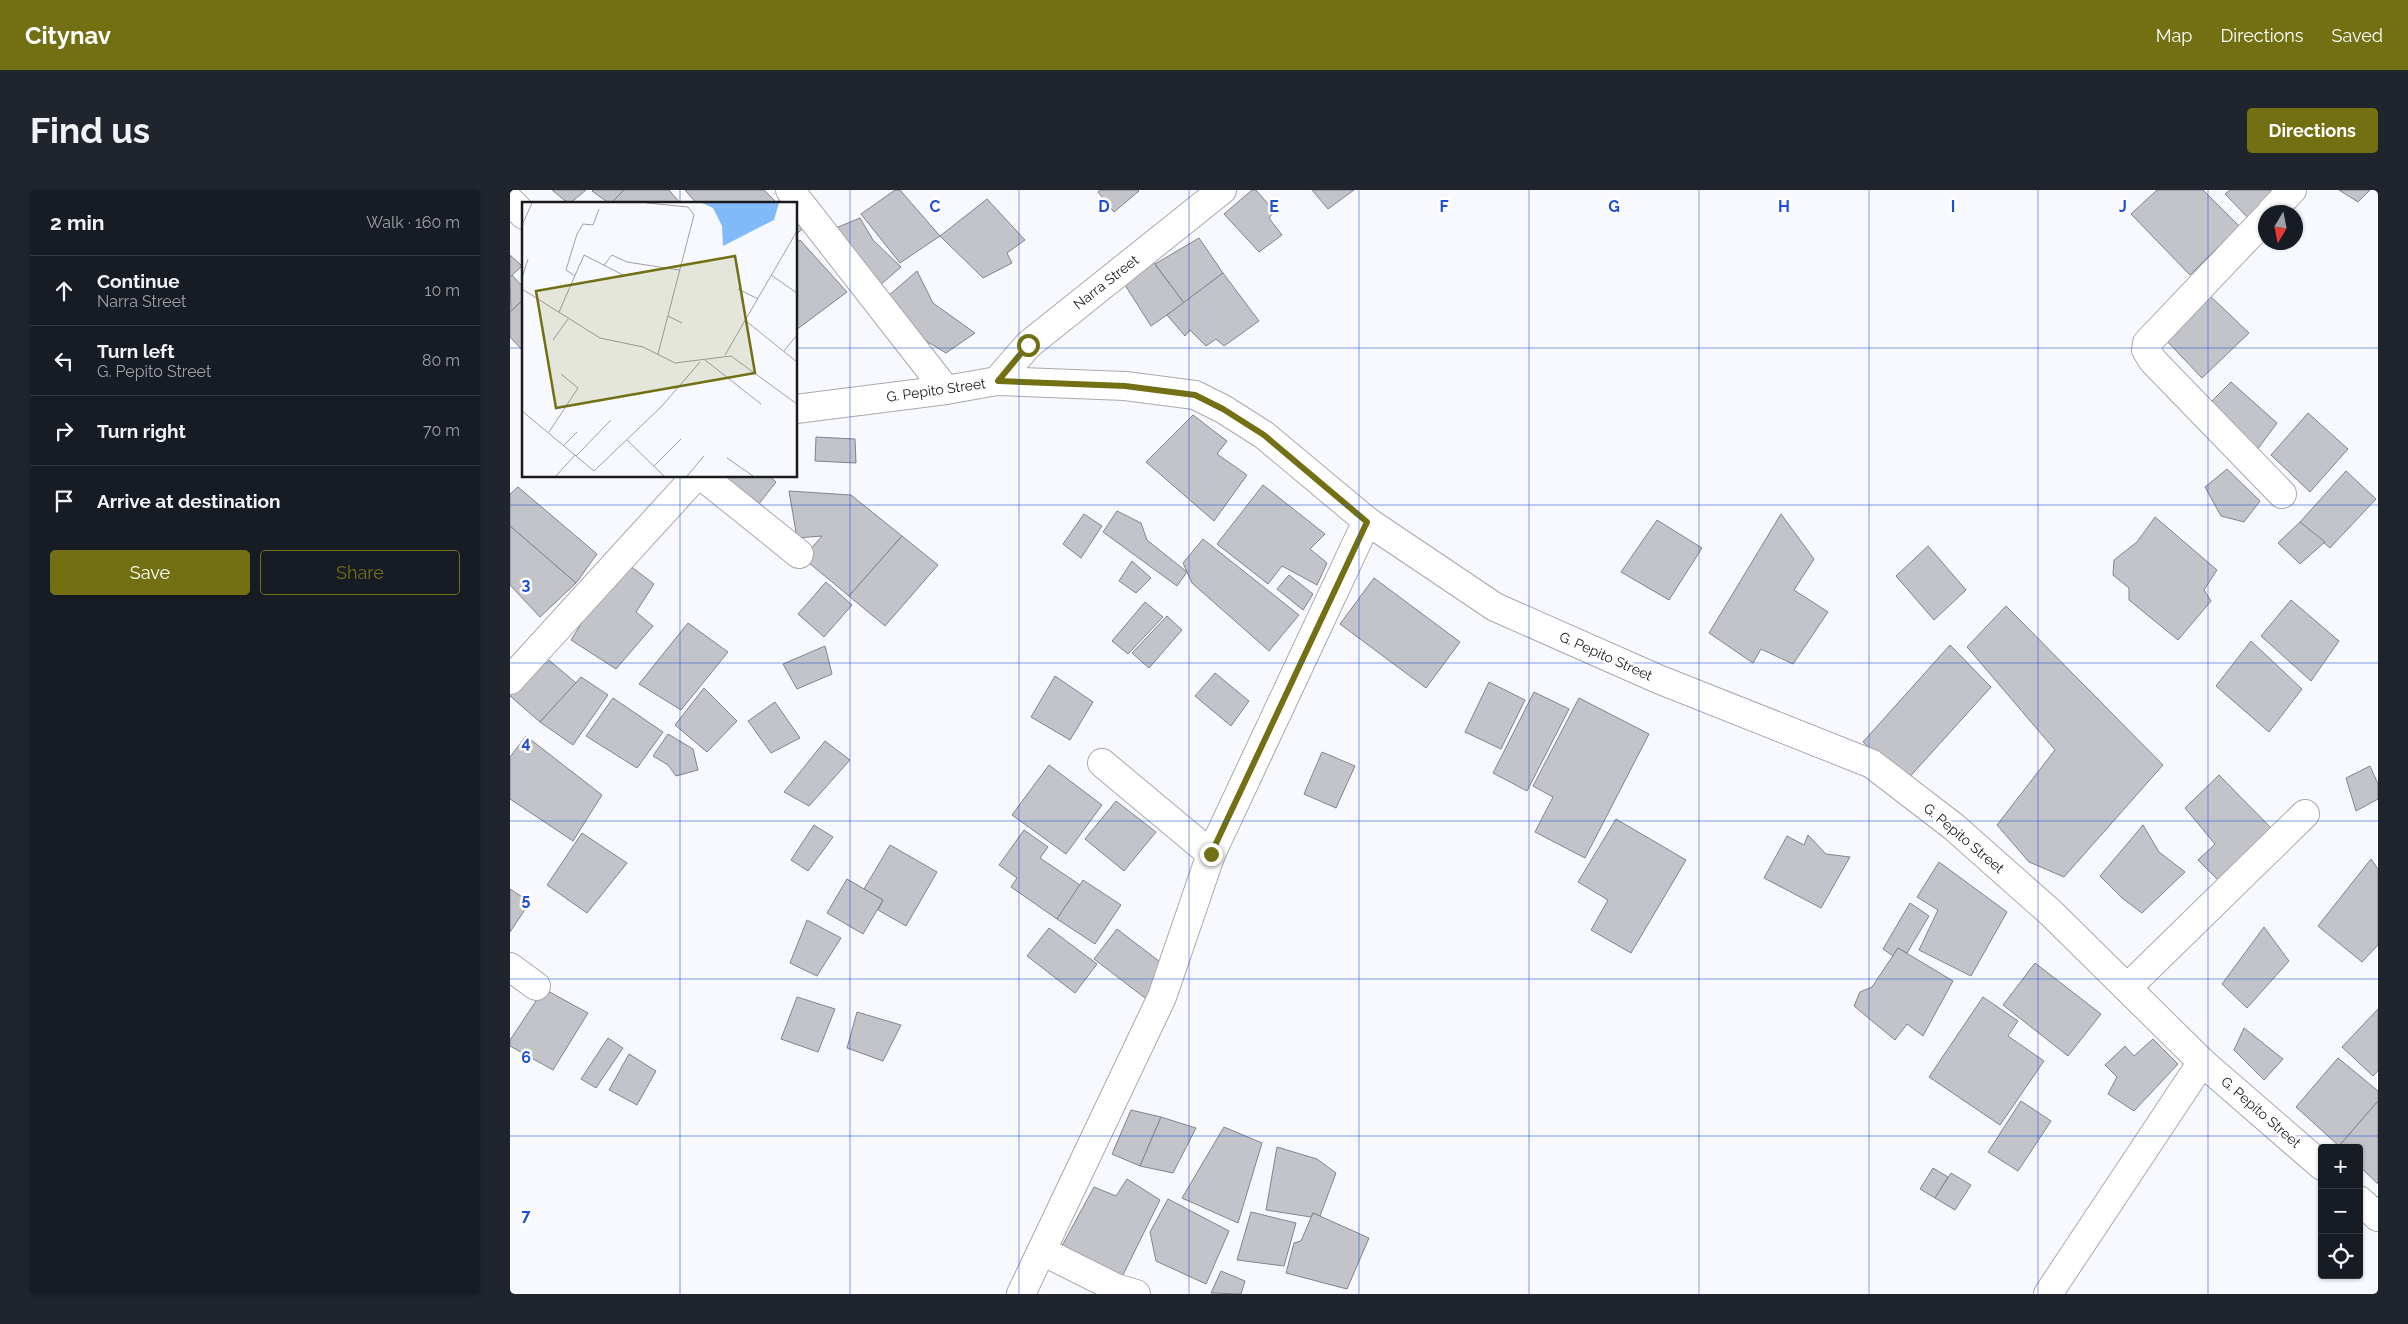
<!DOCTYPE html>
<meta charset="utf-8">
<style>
body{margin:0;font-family:Raleway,sans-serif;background:#20242c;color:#f1f3f6}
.controls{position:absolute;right:15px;bottom:15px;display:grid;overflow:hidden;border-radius:5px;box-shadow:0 1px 4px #0004}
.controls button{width:45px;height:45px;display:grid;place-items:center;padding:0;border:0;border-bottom:1px solid #363941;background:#171b24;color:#f1f3f6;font:25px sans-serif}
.compass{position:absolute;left:1748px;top:15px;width:45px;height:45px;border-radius:50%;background:#171b24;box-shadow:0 1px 4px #0004;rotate:190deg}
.stop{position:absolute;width:15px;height:15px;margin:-11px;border:4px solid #727013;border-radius:50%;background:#fff}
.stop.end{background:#727013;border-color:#fff;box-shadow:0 1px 5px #0008}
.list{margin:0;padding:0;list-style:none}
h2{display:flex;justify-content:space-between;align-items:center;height:65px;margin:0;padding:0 20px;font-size:21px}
h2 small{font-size:16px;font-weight:400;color:#9ea1a6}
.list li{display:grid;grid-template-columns:32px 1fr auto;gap:15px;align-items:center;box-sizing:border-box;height:70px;padding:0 20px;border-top:1px solid #363941}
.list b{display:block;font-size:19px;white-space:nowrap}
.list p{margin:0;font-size:16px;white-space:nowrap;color:#9ea1a6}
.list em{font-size:16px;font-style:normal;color:#9ea1a6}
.actions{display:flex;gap:10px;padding:15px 20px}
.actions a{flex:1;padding:11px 0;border:1px solid #727013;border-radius:5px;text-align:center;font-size:18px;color:#727013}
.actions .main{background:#727013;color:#fff}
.icon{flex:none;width:28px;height:28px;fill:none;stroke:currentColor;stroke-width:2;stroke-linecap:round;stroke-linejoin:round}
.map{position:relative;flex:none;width:1868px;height:1104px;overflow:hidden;border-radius:5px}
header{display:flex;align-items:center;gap:30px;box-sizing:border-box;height:70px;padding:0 25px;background:#727013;color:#fff}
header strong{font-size:24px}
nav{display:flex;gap:28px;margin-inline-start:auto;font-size:18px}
.intro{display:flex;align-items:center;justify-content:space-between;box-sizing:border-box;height:120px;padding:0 30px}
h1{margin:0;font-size:35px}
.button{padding:12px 22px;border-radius:5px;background:#727013;color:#fff;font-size:18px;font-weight:700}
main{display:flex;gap:30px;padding:0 30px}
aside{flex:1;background:#171b24;border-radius:5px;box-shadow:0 1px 4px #0004}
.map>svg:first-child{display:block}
</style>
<header>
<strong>Citynav</strong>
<nav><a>Map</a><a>Directions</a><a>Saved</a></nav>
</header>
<div class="intro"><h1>Find us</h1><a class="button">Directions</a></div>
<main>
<aside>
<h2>2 min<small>Walk · 160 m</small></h2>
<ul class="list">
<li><svg class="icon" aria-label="ahead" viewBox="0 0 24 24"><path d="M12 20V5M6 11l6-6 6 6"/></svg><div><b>Continue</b><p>Narra Street</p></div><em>10 m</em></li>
<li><svg class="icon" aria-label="left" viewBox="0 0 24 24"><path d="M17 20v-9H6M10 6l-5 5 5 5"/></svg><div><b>Turn left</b><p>G. Pepito Street</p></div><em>80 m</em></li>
<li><svg class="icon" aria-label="right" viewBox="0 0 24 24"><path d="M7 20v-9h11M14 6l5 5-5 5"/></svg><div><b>Turn right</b></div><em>70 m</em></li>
<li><svg class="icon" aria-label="arrive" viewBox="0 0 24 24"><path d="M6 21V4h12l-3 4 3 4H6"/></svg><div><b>Arrive at destination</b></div></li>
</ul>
<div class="actions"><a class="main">Save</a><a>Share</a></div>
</aside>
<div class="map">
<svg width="1868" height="1104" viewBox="0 0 1868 1104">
<rect width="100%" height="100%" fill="#f8f9fe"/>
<g fill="#c3c4c9" stroke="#828488">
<path d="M42,0H76L59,14Z"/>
<path d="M114,0H159L171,14H100Z"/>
<path d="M114,0L100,14L82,1L83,0Z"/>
<path d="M175,0H254L266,12L276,8L281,14H187Z"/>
<path d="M385,0H390L430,46L390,73L351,24Z"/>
<path d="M590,0H628L629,1L604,22L588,2Z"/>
<path d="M742,0H746L764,21L759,28L772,45L749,62L714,24Z"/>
<path d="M802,0H844L818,19Z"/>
<path d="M1647,0H1693L1729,36L1680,85L1621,24Z"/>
<path d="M1720,0H1770L1742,32L1715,4Z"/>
<path d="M1829,0H1860L1848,12Z"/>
<path d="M477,9L515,50L497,63L502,73L473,88L430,46Z"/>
<path d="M286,19L301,33L286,44Z"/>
<path d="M350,28L363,50L391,77L369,96L321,40Z"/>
<path d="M689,48L713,83L674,113L645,74Z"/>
<path d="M290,50L337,102L286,140V53Z"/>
<path d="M0,65L12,76L0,87Z"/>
<path d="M638,65L674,113L641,136L608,84Z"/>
<path d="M407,81L423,113L465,143L436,163L396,139L378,106Z"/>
<path d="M713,83L749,131L714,156L706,149L696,156L680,140L675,146L657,125Z"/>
<path d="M2,85L14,98V109L1,121L0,87Z"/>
<path d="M1696,102L1739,143L1692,188L1653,147Z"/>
<path d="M14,109V162L0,147V122Z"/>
<path d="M1721,192L1767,233L1747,260L1698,215Z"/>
<path d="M1798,223L1838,259L1800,302L1761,265Z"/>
<path d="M683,225L717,251L707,264L737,285L704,331L636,272Z"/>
<path d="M306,247L345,249L346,273L305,271Z"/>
<path d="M1717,279L1750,311L1734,332L1711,326L1695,297Z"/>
<path d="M1836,281L1866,309L1820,358L1790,332Z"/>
<path d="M209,286H259L266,292L245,319Z"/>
<path d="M753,295L815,344L800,359L817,373L807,395L772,376L758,394L707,354Z"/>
<path d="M8,297L87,364L66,393L0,336V304Z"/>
<path d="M279,301L341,305L392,346L339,406L293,368L312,346L287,348Z"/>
<path d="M607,321L631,333L637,350L677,382L667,396L593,342Z"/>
<path d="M574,324L592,336L571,368L553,354Z"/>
<path d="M1271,324L1304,369L1284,400L1318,422L1283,474L1251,459L1243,473L1199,443Z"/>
<path d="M1645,327L1707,380L1694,400L1701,411L1668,450L1619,410V398L1603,385L1604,370L1627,352Z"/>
<path d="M1147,330L1192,358L1159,410L1111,382Z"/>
<path d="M1790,332L1815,352L1790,374L1768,353Z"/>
<path d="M0,336L66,393L30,427L0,395Z"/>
<path d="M392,346L428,375L375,436L339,406Z"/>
<path d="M693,349L789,425L759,461L682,393L673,373Z"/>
<path d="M1418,356L1456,400L1424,430L1386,386Z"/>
<path d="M622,371L641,388L626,403L609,391Z"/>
<path d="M119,375L144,394L126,422L143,436L106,479L61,450L91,402Z"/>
<path d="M779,385L803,404L793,420L767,399Z"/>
<path d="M864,388L950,452L916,498L830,434Z"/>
<path d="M316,392L342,415L314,447L288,424Z"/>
<path d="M1781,410L1829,451L1801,491L1751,446Z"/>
<path d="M635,412L653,427L618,464L602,451Z"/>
<path d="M1496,416L1653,575L1554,687L1519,672L1487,635L1545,560L1457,457Z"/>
<path d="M657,426L672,440L639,478L622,463Z"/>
<path d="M178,433L218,462L171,520L129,494Z"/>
<path d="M1741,451L1792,499L1759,542L1706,496Z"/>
<path d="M1440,455L1481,497L1396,591L1353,552Z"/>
<path d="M315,456L322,484L287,499L273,474Z"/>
<path d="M33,465L66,493L30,532L0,506V502Z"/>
<path d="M705,483L739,511L721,536L685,506Z"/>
<path d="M545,486L583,512L560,550L521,527Z"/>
<path d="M71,487L98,505L63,555L30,532Z"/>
<path d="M979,492L1015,510L991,559L955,542Z"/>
<path d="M194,498L227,531L197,562L165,535Z"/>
<path d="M1024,502L1059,519L1017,601L983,583Z"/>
<path d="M103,508L153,542L127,578L76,546Z"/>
<path d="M1069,508L1139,544L1075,668L1025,642L1043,607L1023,596Z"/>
<path d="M265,512L290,548L261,563L238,531Z"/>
<path d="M158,544L183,559L188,580L166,586L158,575L143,566Z"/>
<path d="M16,546L92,605L63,651L0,609V567Z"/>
<path d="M315,551L340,570L299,616L274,602Z"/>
<path d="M812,562L845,576L826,618L794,604Z"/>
<path d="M539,575L592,615L556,664L502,625Z"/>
<path d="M1860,576L1868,594V609L1846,621L1836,588Z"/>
<path d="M1709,585L1764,641L1710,692L1688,670L1705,654L1675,618Z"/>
<path d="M606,611L646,642L614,681L575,649Z"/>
<path d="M1106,629L1176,670L1121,763L1081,740L1098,710L1068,692Z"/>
<path d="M304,635L323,647L298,681L281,670Z"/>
<path d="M1633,635L1649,662L1675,682L1632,723L1612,708L1590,686Z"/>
<path d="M514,640L538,657L530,668L570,695L547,729L501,697L507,688L489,675Z"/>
<path d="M72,643L117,673L77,723L37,695Z"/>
<path d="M1298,645L1316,664L1340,667L1311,718L1254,688L1277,646L1294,655Z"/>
<path d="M380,655L427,682L396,736L368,720L373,710L354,699Z"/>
<path d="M1861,669L1868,679V755L1852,772L1808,736Z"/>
<path d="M1429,672L1497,722L1461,786L1409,760L1428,720L1407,707Z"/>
<path d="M337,689L373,710L353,744L317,723Z"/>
<path d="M573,690L611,715L585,754L547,729Z"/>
<path d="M0,699L20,712L0,742Z"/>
<path d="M1400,713L1419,726L1397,763L1388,758L1383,766L1373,759Z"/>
<path d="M297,730L331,748L307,786L280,773Z"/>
<path d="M1754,737L1779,771L1737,818L1712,794Z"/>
<path d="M539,738L587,774L565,803L517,766Z"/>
<path d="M607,739L658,778L635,808L584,769Z"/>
<path d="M1388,758L1443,791L1413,846L1397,834L1385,850L1344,816L1350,802L1362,797Z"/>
<path d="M1525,773L1591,824L1558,866L1493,815Z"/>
<path d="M34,799L78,823L43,880L0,856V850Z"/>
<path d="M287,807L325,819L308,862L271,849Z"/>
<path d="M1473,807L1508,831L1498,846L1534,871L1490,935L1419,887Z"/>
<path d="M1868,819V881L1863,886L1832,857Z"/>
<path d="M347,822L391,835L373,871L337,858Z"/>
<path d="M1734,838L1773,869L1754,890L1724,860Z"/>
<path d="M98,848L113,858L86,898L71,889Z"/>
<path d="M1643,849L1668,874L1624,921L1598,904L1607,887L1595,875L1615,856L1624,866Z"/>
<path d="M119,864L146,881L127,915L99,900Z"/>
<path d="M1828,868L1868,901V911L1829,956L1786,917Z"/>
<path d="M1511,911L1541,931L1508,981L1478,962Z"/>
<path d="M1868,911V994L1849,976V958L1829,956Z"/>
<path d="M621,920L651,927L630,976L602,964Z"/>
<path d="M651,927L686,938L663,983L630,976Z"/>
<path d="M714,937L752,953L728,1033L672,1008Z"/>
<path d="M767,957L807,969L826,983L810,1026L803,1023L801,1027L756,1020Z"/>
<path d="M1423,978L1438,987L1425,1008L1410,999Z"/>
<path d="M1441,983L1461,995L1445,1020L1425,1008Z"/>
<path d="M617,989L650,1010L609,1093L548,1063L584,997L606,1006Z"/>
<path d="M658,1009L719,1041L696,1094L646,1071L640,1042Z"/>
<path d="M741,1022L786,1033L774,1076L727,1070Z"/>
<path d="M803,1023L859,1048L837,1099L776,1083L784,1053L791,1051Z"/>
<path d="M711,1081L735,1091L731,1104L701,1103Z"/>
</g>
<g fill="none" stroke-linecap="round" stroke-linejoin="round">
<g stroke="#a8a9ad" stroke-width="30">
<g id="minor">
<path d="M280,0L436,200"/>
<path d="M1761,22L1782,0"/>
<path d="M1756,28L1637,153L1636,160L1643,171L1772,304"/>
<path d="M192,286L289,364"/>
<path d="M0,490L186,286"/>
<path d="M592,573L701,664"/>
<path d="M0,777L26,796"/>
<path d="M1617,798L1795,624"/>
<path d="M532,1061L606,1098L626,1104"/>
<path d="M511,1104L652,807L701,664L857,331"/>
<path d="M1538,1104L1692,872"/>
</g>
</g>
<g stroke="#a8a9ad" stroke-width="30">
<g id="tertiary">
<path d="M0,11L14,25"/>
<path d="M487,191L518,155L712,0"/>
<path d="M286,219L436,200L487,191L615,196L685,205L713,219L754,245L857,331L985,417L1148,489L1362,574L1444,637L1541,723L1692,872L1812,976"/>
<path d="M1849,1010L1868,1027"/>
</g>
</g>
<use href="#minor" stroke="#fff" stroke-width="28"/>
<use href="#tertiary" stroke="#fff" stroke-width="28"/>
</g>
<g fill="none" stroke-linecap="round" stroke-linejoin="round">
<path stroke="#727013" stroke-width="6" d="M518,155L488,191L615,196L685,205L713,219L754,245L857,332L701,664"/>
</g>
<path fill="none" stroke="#1d4ed8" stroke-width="1" stroke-opacity="0.55" d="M170,0V14M340,0V1104M509,0V1104M679,0V1104M849,0V1104M1019,0V1104M1189,0V1104M1359,0V1104M1528,0V1104M1698,0V1104M0,158H14M286,158H1868M170,286V1104M0,315H1868M0,473H1868M0,631H1868M0,789H1868M0,946H1868"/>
<g text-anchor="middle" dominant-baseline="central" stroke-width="5" stroke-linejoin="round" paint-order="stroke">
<g font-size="14" fill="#191a1c" stroke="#fff">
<text transform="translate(596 92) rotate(-38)">Narra Street</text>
<text transform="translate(426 200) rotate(-8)">G. Pepito Street</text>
<text transform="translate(1096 466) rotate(24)">G. Pepito Street</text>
<text transform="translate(1454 648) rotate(40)">G. Pepito Street</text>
<text transform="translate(1751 922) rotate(41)">G. Pepito Street</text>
</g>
</g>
<g transform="translate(12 12)">
<rect width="275" height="275" fill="#f8f9fe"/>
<path d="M180,1H257L252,18L201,44L200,24L191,6Z" fill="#81baf9"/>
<path fill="none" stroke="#9fa0a4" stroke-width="1" d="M125,1L166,5L172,13L136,152M0,23L10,1M82,63L90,53L105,60L157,68M249,73L275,91M53,74L44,68L55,32L61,22L71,23L77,7M0,76L6,57M0,87L78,136L121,145L153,161L209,154L275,202M216,87L236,97M37,110L62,53L101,73M146,114L160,121M224,119L275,160M31,138L46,117M262,149L275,133M203,153L275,29M183,158L239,202M0,209L72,269L140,204L178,160M27,230L56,186L39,172M105,238L142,274M42,243L55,230M54,254L89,218M205,256L231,274M132,264L159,237M34,274L53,253M165,274L182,254"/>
<path fill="#727013" fill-opacity="0.15" stroke="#727013" stroke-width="2.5" d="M213,54L233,171L34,206L14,89Z"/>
<rect width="275" height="275" fill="none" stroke="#191a1c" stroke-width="2.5"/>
</g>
<g font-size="16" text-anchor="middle" font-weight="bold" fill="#1d4ed8" stroke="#fff" stroke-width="5" stroke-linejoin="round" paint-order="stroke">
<text x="425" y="22">C</text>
<text x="594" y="22">D</text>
<text x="764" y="22">E</text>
<text x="934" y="22">F</text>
<text x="1104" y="22">G</text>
<text x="1274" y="22">H</text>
<text x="1443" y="22">I</text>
<text x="1613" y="22">J</text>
<text x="16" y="400">3</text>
<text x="16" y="558">4</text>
<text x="16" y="715">5</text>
<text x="16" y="873">6</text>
<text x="16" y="1031">7</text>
</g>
</svg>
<div class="controls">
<button>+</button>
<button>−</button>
<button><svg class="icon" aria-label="locate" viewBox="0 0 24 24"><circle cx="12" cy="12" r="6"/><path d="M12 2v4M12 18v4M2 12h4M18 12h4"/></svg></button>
</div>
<svg class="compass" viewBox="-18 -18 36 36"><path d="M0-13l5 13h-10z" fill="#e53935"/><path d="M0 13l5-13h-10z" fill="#9ea1a6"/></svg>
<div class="stop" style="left:518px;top:155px"></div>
<div class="stop end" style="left:701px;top:664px"></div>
</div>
</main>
